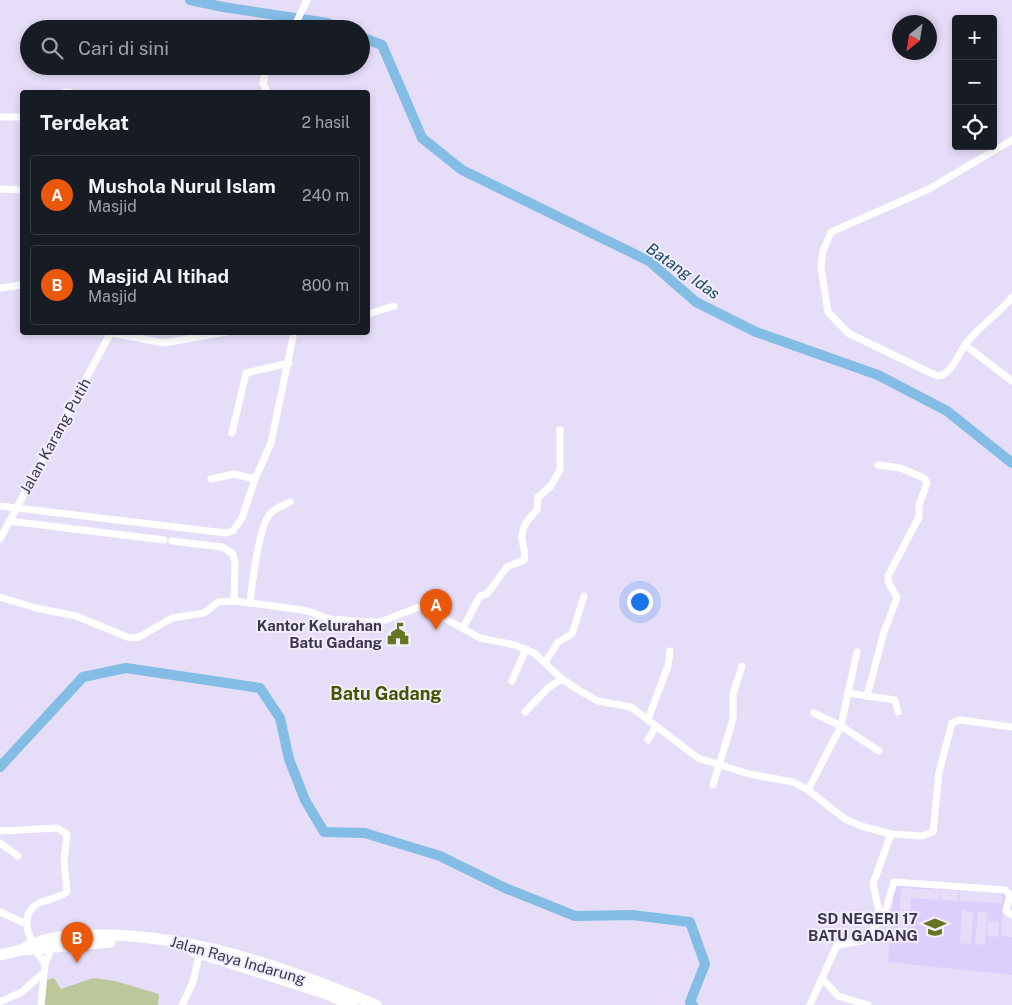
<!DOCTYPE html>
<html lang="id">
<meta charset="utf-8">
<style>
body{margin:0;font-family:"Public Sans",sans-serif;background:#20242c;color:#f1f3f6}
.controls{position:absolute;right:15px;top:15px;display:grid;overflow:hidden;border-radius:5px;box-shadow:0 2px 8px #0003}
.controls button{width:45px;height:45px;display:grid;place-items:center;padding:0;border:0;border-bottom:1px solid #363941;background:#171b24;color:#f1f3f6;font:25px sans-serif}
.compass{position:absolute;left:892px;top:15px;width:45px;height:45px;border-radius:50%;background:#171b24;box-shadow:0 2px 8px #0003;rotate:210deg}
.you{position:absolute;left:639px;top:601px;width:18px;height:18px;margin:-12px;border:4px solid #fff;border-radius:50%;background:#1a73e8;box-shadow:0 0 0 8px #1a73e833}
.badge{display:grid;place-items:center;width:32px;height:32px;border-radius:50%;background:#ea580c;color:#fff;font-size:16px;font-weight:700}
.pin{position:absolute;translate:-50% -41px;filter:drop-shadow(0 1px 2px #0008)}
.pin::after{content:'';position:absolute;top:26px;width:18px;height:15px;background:inherit;clip-path:polygon(0 0,100% 0,50% 100%)}
.list{margin:0;padding:0;list-style:none}
h2{display:flex;justify-content:space-between;align-items:center;height:65px;margin:0;padding:0 20px;font-size:21px}
h2 small{font-size:16px;font-weight:400;color:#9ea1a6}
.list li{display:grid;grid-template-columns:32px 1fr auto;gap:15px;align-items:center;box-sizing:border-box;height:80px;margin:0 10px 10px;padding:0 10px;border:1px solid #363941;border-radius:5px}
.list b{display:block;font-size:19px;white-space:nowrap}
.list p{margin:0;font-size:16px;white-space:nowrap;color:#9ea1a6}
.list em{font-size:16px;font-style:normal;color:#9ea1a6}
.icon{flex:none;width:28px;height:28px;fill:none;stroke:currentColor;stroke-width:2;stroke-linecap:round;stroke-linejoin:round}
.map{position:relative;flex:none;width:1012px;height:1005px;overflow:hidden}
.search{position:absolute;background:#171b24;box-shadow:0 2px 8px #0003;left:20px;top:20px;width:350px;height:55px;display:flex;align-items:center;gap:12px;box-sizing:border-box;padding:0 18px;border-radius:28px;color:#9ea1a6;font-size:19px}
.panel{position:absolute;background:#171b24;box-shadow:0 2px 8px #0003;left:20px;top:90px;width:350px;height:245px;border-radius:5px}
.map>svg:first-child{display:block}
</style>
<div class="map">
<svg width="1012" height="1005" viewBox="0 0 1012 1005">
<rect width="100%" height="100%" fill="#e6def9"/>
<path fill="#ddcffb" fill-rule="evenodd" d="M895,882L1005,893L1001,936L1012,937V975L888,962ZM901,888L940,890L939,900L911,898L909,933L898,932ZM941,890L959,891L958,901L941,900ZM960,891L1002,893V903L960,901ZM962,910L973,912L971,944L960,943ZM978,911L987,913L985,945L975,944ZM988,921L999,922L998,937L987,936Z"/>
<path fill="#bcc899" d="M54,978L61,989L93,978L115,981L159,994L158,1005H45L46,980Z"/>
<g fill="none" stroke-linecap="round" stroke-linejoin="round">
<g stroke="#83bce4" stroke-width="10">
<path d="M190,0L223,7L328,23L342,29"/>
<path d="M361,37L382,45L422,138L462,170L649,261L696,302L756,332L878,375L947,411L1012,463"/>
<path d="M0,767L83,677L126,668L260,688L280,718L289,759L305,800L324,832L365,833L440,856L505,888L575,916L632,915L690,922L705,964L690,1002L693,1005"/>
</g>
<g stroke="#fff" stroke-width="7">
<path d="M293,29L307,0"/>
<path d="M267,66L263,83L267,92"/>
<path d="M65,92H69"/>
<path d="M0,117H22"/>
<path d="M1012,140L929,189L831,232L823,251L821,267L828,312L848,333L937,376C950,377 958,355 965,345C979,326 998,315 1012,297"/>
<path d="M0,189L22,190"/>
<path d="M0,288L22,285"/>
<path d="M368,314L394,306"/>
<path d="M111,333L164,343L226,332"/>
<path d="M965,345L1012,381"/>
<path d="M232,433L246,373L289,363"/>
<path d="M211,479L234,474L255,479"/>
<path d="M0,506L226,533L233,531L242,518L255,479L271,443L294,332"/>
<path d="M9,521L164,540"/>
<path d="M0,539L111,332"/>
<path d="M172,541L222,547L233,554L235,563L234,601"/>
<path d="M0,597L36,608L76,616L130,638L139,637L172,618L204,613L218,602L234,601L274,606L308,611L329,619L369,622H380L419,607L426,608L480,638L515,645L534,653L562,679L580,691L598,701L631,707L698,758L749,774L793,782L808,790L845,819L861,826L891,834L922,836L933,832L939,772L952,723L960,720L1012,727"/>
<path d="M250,603C252,585 259,526 270,514C275,508 284,505 290,502"/>
<path d="M463,628L480,596L487,594L507,567L524,560C526,553 524,551 523,545C519,529 527,520 537,510L538,497L550,487L560,470V430"/>
<path d="M546,661L558,642L572,634L584,596"/>
<path d="M512,681L526,649"/>
<path d="M848,693L857,652"/>
<path d="M867,696L895,700L898,712"/>
<path d="M525,712L548,688L562,679"/>
<path d="M814,713L841,726L879,751"/>
<path d="M648,719L668,666L670,651"/>
<path d="M648,740L656,726"/>
<path d="M713,785L733,719V694L742,666"/>
<path d="M808,790L841,726L848,693L867,696L884,632L897,598L888,581V576L919,517V505L927,483L924,478L900,468L878,465"/>
<path d="M0,831L57,828L67,834L64,861L67,892C59,898 48,899 39,903C13,917 35,948 45,965"/>
<path d="M0,843L18,856"/>
<path d="M0,912L26,924"/>
<path d="M880,916L873,884L891,834"/>
<path d="M822,978L837,945L861,941L869,937L886,909L894,882L1005,890L1010,895L1006,911L1012,915"/>
<path d="M0,1002L22,992L44,972"/>
<path d="M41,1005L45,965L52,945"/>
<path d="M182,1005L193,982L200,951"/>
<path d="M810,1005L822,978L838,996L868,1005"/>
</g>
<g stroke="#fff" stroke-width="11">
<path d="M21,950C44,936 71,935 98,935C192,934 289,969 376,1005"/>
<path d="M193,951L327,994L352,1005"/>
<path d="M0,955L21,950L110,942"/>
</g>
</g>
<defs>
<g id="civic-bare" transform="scale(1.725)"><path d="M-.6-6.5H3V-4.5H.6V-3L4-1V1h2V6H-6V1h2V-1L-.6-3ZM-1.2 2.5V6h2.4V2.5Z" fill="#657421" stroke="#f2eefc" stroke-width="2.5" paint-order="stroke"/></g>
<g id="school-bare" transform="scale(1.725)"><path d="M0-5L7-2L0 1L-7-2ZM-4 1L0 2.5L4 1V4Q0 6-4 4Z" fill="#657421" stroke="#f2eefc" stroke-width="2.5" paint-order="stroke"/></g>
</defs>
<g fill-rule="evenodd">
<use href="#civic-bare" x="398" y="634"/>
<use href="#school-bare" x="935" y="927"/>
</g>
<g text-anchor="middle" dominant-baseline="central" stroke-width="4" stroke-linejoin="round" paint-order="stroke">
<g font-size="15" fill="#3e3550" stroke="#f2eefc">
<text transform="translate(55 436) rotate(-61)">Jalan Karang Putih</text>
<text transform="translate(238 960) rotate(16)">Jalan Raya Indarung</text>
</g>
<g font-size="15" font-weight="bold" fill="#3e3550" stroke="#f2eefc" text-anchor="end">
<text x="382" y="625">Kantor Kelurahan<tspan x="382" dy="17">Batu Gadang</tspan></text>
<text x="918" y="918">SD NEGERI 17<tspan x="918" dy="17">BATU GADANG</tspan></text>
</g>
<g font-size="16" font-style="italic" fill="#1a4762" stroke="#f2eefc">
<text transform="translate(683 271) rotate(35)">Batang Idas</text>
</g>
<g font-size="18" font-weight="bold" fill="#475300" stroke="#f2eefc">
<text x="386" y="693">Batu Gadang</text>
</g>
</g>
</svg>
<div class="controls">
<button>+</button>
<button>−</button>
<button><svg class="icon" aria-label="locate" viewBox="0 0 24 24"><circle cx="12" cy="12" r="6"/><path d="M12 2v4M12 18v4M2 12h4M18 12h4"/></svg></button>
</div>
<svg class="compass" viewBox="-18 -18 36 36"><path d="M0-13l5 13h-10z" fill="#e53935"/><path d="M0 13l5-13h-10z" fill="#9ea1a6"/></svg>
<div class="you"></div>
<div class="pin badge" style="left:436px;top:630px">A</div>
<div class="pin badge" style="left:77px;top:963px">B</div>
<div class="search"><svg class="icon" aria-label="search" viewBox="0 0 24 24"><circle cx="10" cy="10" r="6"/><path d="M15 15l6 6"/></svg>Cari di sini</div>
<section class="panel">
<h2>Terdekat<small>2 hasil</small></h2>
<ul class="list">
<li><span class="badge">A</span><div><b>Mushola Nurul Islam</b><p>Masjid</p></div><em>240 m</em></li>
<li><span class="badge">B</span><div><b>Masjid Al Itihad</b><p>Masjid</p></div><em>800 m</em></li>
</ul>
</section>
</div>
